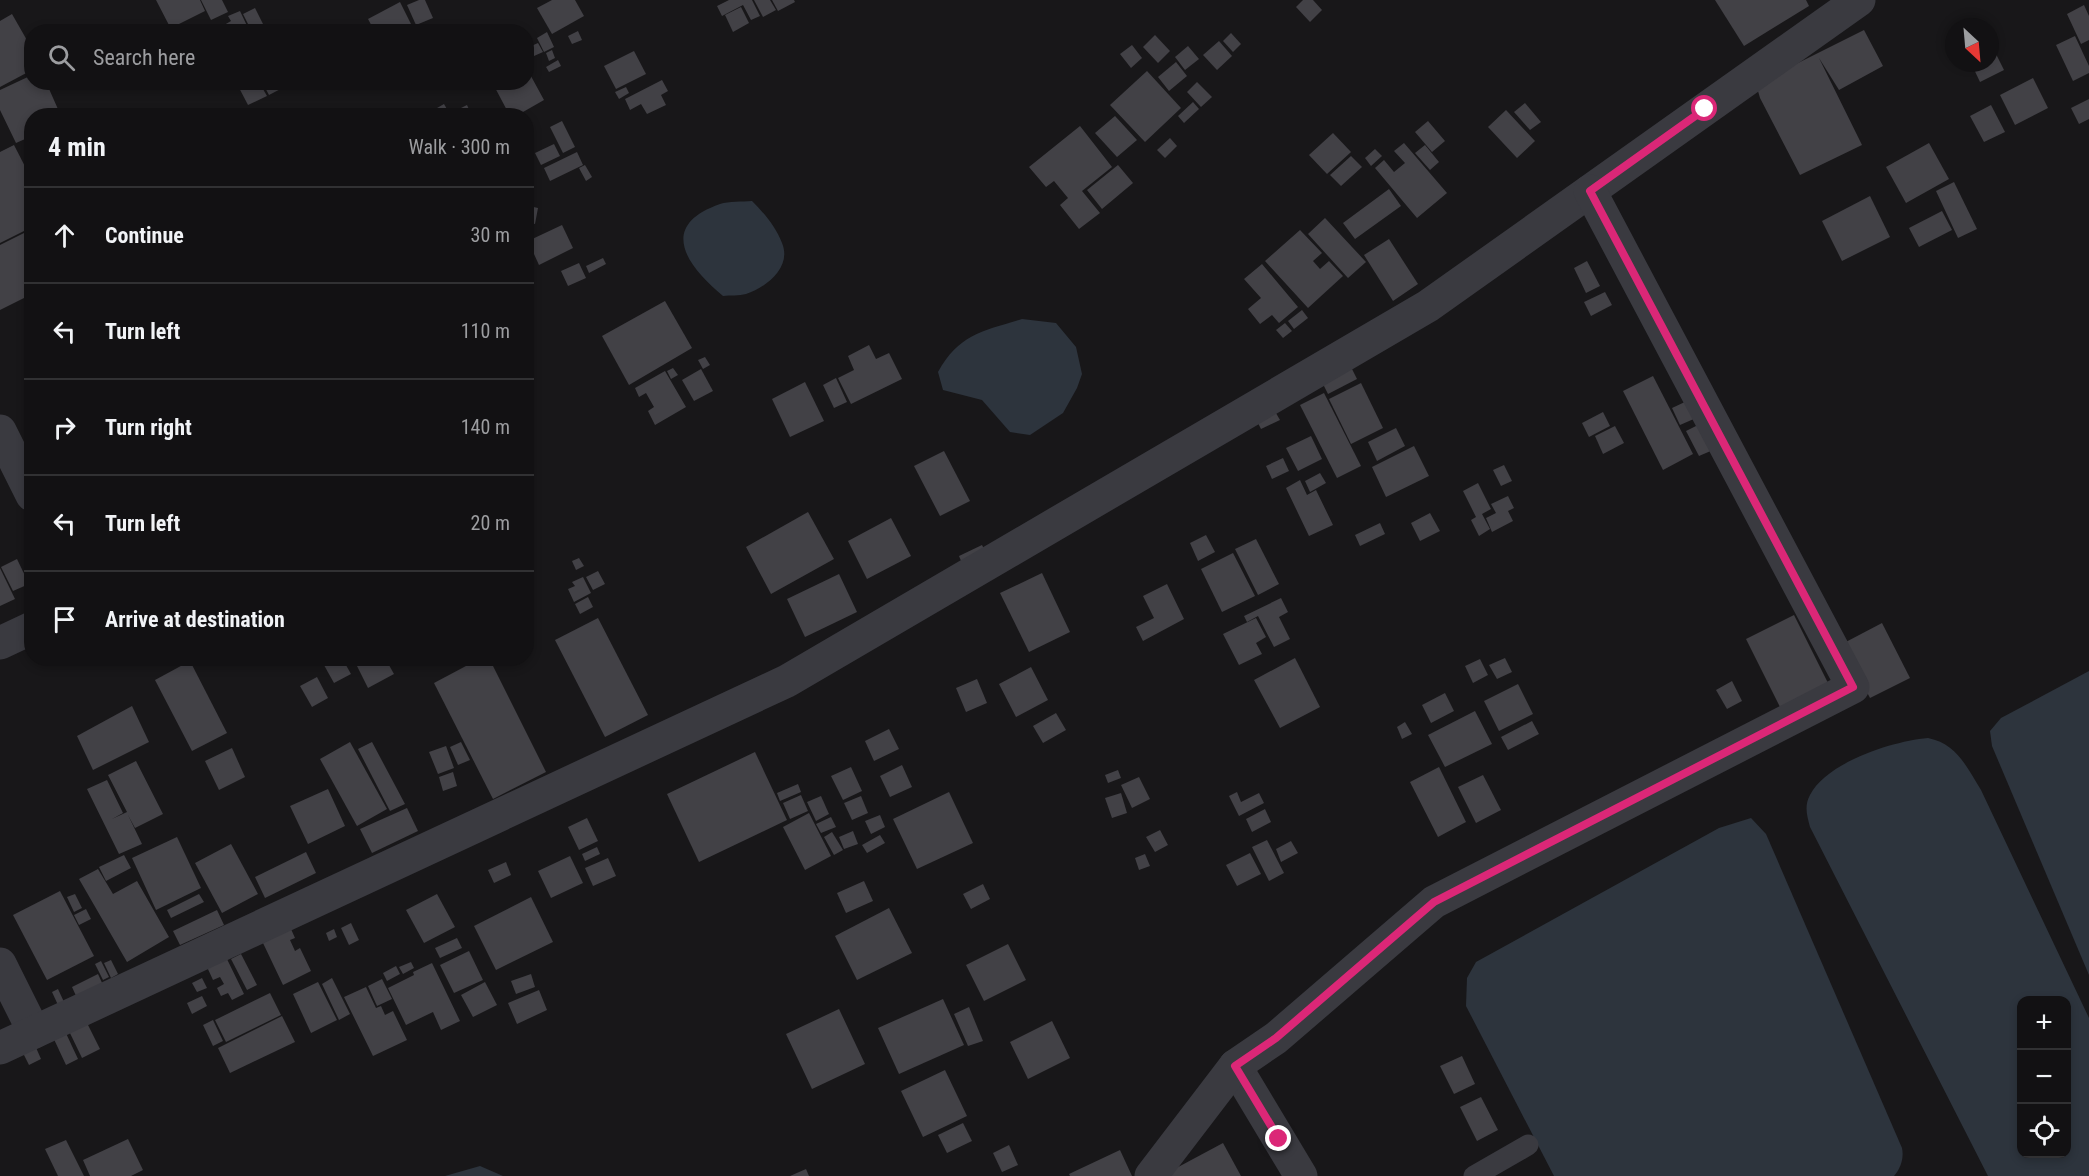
<!DOCTYPE html>
<meta charset="utf-8">
<style>
body{margin:0;font-family:"Roboto Condensed",sans-serif;background:#1f1f21;color:#f1f3f6}
.controls{position:absolute;right:18px;bottom:18px;display:grid;overflow:hidden;border-radius:12px;box-shadow:0 3px 9px #0003}
.controls button{width:54px;height:54px;display:grid;place-items:center;padding:0;border:0;border-bottom:2px solid #313133;background:#121113;color:#f1f3f6;font:30px sans-serif}
.compass{position:absolute;left:1945px;top:18px;width:54px;height:54px;border-radius:50%;background:#121113;box-shadow:0 3px 9px #0003;rotate:154deg}
.stop{position:absolute;width:18px;height:18px;margin:-14px;border:4px solid #db2777;border-radius:50%;background:#fff}
.stop.end{background:#db2777;border-color:#fff;box-shadow:0 2px 6px #0008}
.list{margin:0;padding:0;list-style:none}
h2{display:flex;justify-content:space-between;align-items:center;height:78px;margin:0;padding:0 24px;font-size:26px}
h2 small{font-size:20px;font-weight:400;color:#9c9da0}
.list li{display:grid;grid-template-columns:39px 1fr auto;gap:18px;align-items:center;box-sizing:border-box;height:96px;padding:0 24px;border-top:2px solid #313133}
.list b{display:block;font-size:22px;white-space:nowrap}
.list em{font-size:20px;font-style:normal;color:#9c9da0}
.icon{flex:none;width:33px;height:33px;fill:none;stroke:currentColor;stroke-width:2;stroke-linecap:round;stroke-linejoin:round}
.map{position:relative;flex:none;width:2089px;height:1176px;overflow:hidden}
.search{position:absolute;background:#121113;box-shadow:0 3px 9px #0003;left:24px;top:24px;width:510px;height:66px;display:flex;align-items:center;gap:15px;box-sizing:border-box;padding:0 21px;border-radius:24px;color:#9c9da0;font-size:22px}
.panel{position:absolute;background:#121113;box-shadow:0 3px 9px #0003;left:24px;top:108px;width:510px;height:558px;border-radius:24px}
.map>svg:first-child{display:block}
</style>
<div class="map">
<svg width="2089" height="1176" viewBox="0 0 2089 1176">
<rect width="100%" height="100%" fill="#181719"/>
<g fill="#2d343d" fill-rule="evenodd">
<path d="M752,201C764,213 776,227 782,243C792,267 767,287 746,294C739,296 730,295 723,296C687,266 657,226 720,204C729,201 742,202 752,201Z"/>
<path d="M1022,319L1056,323L1076,347L1082,374L1077,388L1063,413L1030,435L1010,432L982,400L943,390L938,372C959,334 983,331 1022,319Z"/>
<path d="M2089,671V975L1992,746L1990,731L2001,718Z"/>
<path d="M1928,738C1957,744 1966,766 1981,790L2089,1018V1176H1988L1810,827C1807,816 1804,806 1810,795C1827,762 1893,741 1928,738ZM2022,1000H2066V1154H2022Z"/>
<path d="M1751,818L1766,834L1902,1148C1904,1158 1901,1168 1894,1176H1554L1466,1006L1467,978L1476,962L1719,828Z"/>
<path d="M480,1166L503,1176H445Z"/>
</g>
<g fill="#424146">
<path d="M156,0H200L205,11L177,25L180,32H165L171,29Z"/>
<path d="M201,0H222L228,12L211,20Z"/>
<path d="M419,0H425L433,18L416,25L407,5Z"/>
<path d="M552,0H575L584,16L552,34L537,8Z"/>
<path d="M729,0H752L760,16L751,20L743,5L722,16L717,6Z"/>
<path d="M754,0H770L776,10L763,17Z"/>
<path d="M772,0H794L795,2L778,11Z"/>
<path d="M1303,0H1313L1322,10L1310,22L1296,7Z"/>
<path d="M1715,0H1806L1809,6L1744,46Z"/>
<path d="M400,2L415,32H375L368,19Z"/>
<path d="M2084,5L2089,16V40L2081,44L2067,14Z"/>
<path d="M741,7L749,23L733,32L725,15Z"/>
<path d="M255,8L266,30L262,32H252L243,14Z"/>
<path d="M240,11L250,32H212L231,21L228,16Z"/>
<path d="M12,14L32,49V70L0,87V21Z"/>
<path d="M1864,30L1883,66L1839,90L1819,58L1862,145L1800,175L1760,98L1756,84Z"/>
<path d="M578,31L582,40L572,44L568,36Z"/>
<path d="M547,32L554,47L544,52L537,38Z"/>
<path d="M1231,33L1241,44L1233,52L1223,41Z"/>
<path d="M1155,35L1170,51L1158,63L1143,47Z"/>
<path d="M2075,36L2089,66V73L2073,81L2056,45Z"/>
<path d="M1219,41L1232,56L1217,70L1203,55Z"/>
<path d="M1990,42L2004,70L1980,82L1971,63H1990Z"/>
<path d="M538,43L543,52L534,56L529,47Z"/>
<path d="M1132,45L1142,58L1131,68L1120,54Z"/>
<path d="M1188,46L1199,59L1185,70L1175,57Z"/>
<path d="M552,50L555,58L549,61L546,53Z"/>
<path d="M634,51L646,74L616,89L604,66Z"/>
<path d="M558,60L561,66L549,72L546,67Z"/>
<path d="M1176,62L1187,76L1169,91L1158,77Z"/>
<path d="M526,67L544,100L516,116H510L492,82H526Z"/>
<path d="M1147,71L1181,108L1145,142L1110,105Z"/>
<path d="M32,75V82H46L61,116H32V136L16,143L0,110V90Z"/>
<path d="M2033,78L2048,108L2015,125L2000,95Z"/>
<path d="M662,80L668,91L661,95L666,105L647,114L641,104L630,110L625,99Z"/>
<path d="M236,82H259L267,96L248,105Z"/>
<path d="M262,82H294L269,95Z"/>
<path d="M1197,82L1212,97L1201,107L1187,92Z"/>
<path d="M626,87L629,93L619,99L615,92Z"/>
<path d="M2089,99V119L2079,124L2071,108Z"/>
<path d="M1193,102L1199,109L1184,123L1178,116Z"/>
<path d="M1525,103L1541,122L1530,130L1514,112Z"/>
<path d="M444,104L451,116H441L437,108Z"/>
<path d="M467,105L472,116H452L451,113Z"/>
<path d="M1991,105L2005,132L1984,142L1970,116Z"/>
<path d="M1506,110L1535,141L1517,158L1488,127Z"/>
<path d="M1115,116L1137,140L1117,157L1095,133Z"/>
<path d="M562,121L575,147L563,153L550,127Z"/>
<path d="M1428,121L1445,141L1432,152L1415,132Z"/>
<path d="M1080,126L1112,167L1082,191L1100,213L1079,229L1060,205L1068,198L1054,181L1046,187L1029,167Z"/>
<path d="M1333,133L1351,152L1327,174L1309,155Z"/>
<path d="M1170,138L1177,146L1165,158L1157,150Z"/>
<path d="M1404,143L1447,193L1417,218L1375,168L1384,160L1394,172L1405,163L1394,151Z"/>
<path d="M1929,143L1949,179L1906,203L1886,167Z"/>
<path d="M554,144L560,156L541,165L535,153Z"/>
<path d="M14,145L32,180V227L0,243V152Z"/>
<path d="M1425,145L1439,162L1430,170L1415,153Z"/>
<path d="M1375,149L1382,156L1371,166L1365,158Z"/>
<path d="M577,152L583,165L550,181L544,168Z"/>
<path d="M1351,156L1362,167L1341,186L1330,175Z"/>
<path d="M585,165L592,177L586,181L579,168Z"/>
<path d="M1118,165L1133,183L1102,209L1087,190Z"/>
<path d="M1954,182L1977,229L1958,238L1936,191Z"/>
<path d="M1389,189L1401,206L1355,239L1343,223Z"/>
<path d="M1870,196L1890,237L1842,261L1822,221Z"/>
<path d="M529,206L538,208L535,224L526,222Z"/>
<path d="M1942,211L1952,230L1919,247L1909,228Z"/>
<path d="M1325,218L1366,262L1348,278L1308,234Z"/>
<path d="M562,225L573,248L539,265L528,241Z"/>
<path d="M32,229V294L0,310V245Z"/>
<path d="M1300,230L1322,253L1313,261L1320,269L1329,261L1343,276L1308,308L1265,261Z"/>
<path d="M1389,239L1418,284L1393,301L1364,255Z"/>
<path d="M603,258L606,264L589,273L586,266Z"/>
<path d="M1587,261L1600,286L1586,293L1574,268Z"/>
<path d="M579,263L586,278L568,286L561,271Z"/>
<path d="M1262,264L1298,307L1279,323L1272,315L1260,324L1248,309L1261,298L1244,279Z"/>
<path d="M1605,292L1612,305L1591,316L1584,302Z"/>
<path d="M665,301L692,348L629,385L602,336Z"/>
<path d="M1302,310L1308,318L1294,329L1288,321Z"/>
<path d="M1285,323L1292,331L1283,338L1276,330Z"/>
<path d="M869,345L876,359L889,353L902,379L851,404L838,378L854,370L848,356Z"/>
<path d="M705,357L710,365L703,369L698,360Z"/>
<path d="M1351,367L1357,379L1328,394L1322,382Z"/>
<path d="M673,368L678,375L671,379L667,371Z"/>
<path d="M701,369L713,391L694,401L682,380Z"/>
<path d="M665,371L686,407L655,425L648,411L654,407L646,393L639,397L635,388Z"/>
<path d="M1653,376L1693,454L1663,470L1623,391Z"/>
<path d="M836,378L847,402L834,408L823,385Z"/>
<path d="M805,382L824,421L790,437L772,399Z"/>
<path d="M1361,383L1383,428L1351,444L1329,399Z"/>
<path d="M1324,393L1361,466L1337,478L1300,405Z"/>
<path d="M1687,401L1696,418L1680,425L1672,408Z"/>
<path d="M1273,408L1280,420L1261,429L1255,417Z"/>
<path d="M1603,412L1610,426L1589,437L1582,423Z"/>
<path d="M1700,424L1713,450L1699,456L1686,431Z"/>
<path d="M1615,426L1624,443L1603,454L1595,436Z"/>
<path d="M1396,428L1405,446L1377,461L1368,442Z"/>
<path d="M1311,436L1322,459L1298,471L1286,448Z"/>
<path d="M1414,446L1429,476L1386,497L1372,467Z"/>
<path d="M944,451L970,501L940,516L914,466Z"/>
<path d="M1283,458L1289,471L1272,479L1266,466Z"/>
<path d="M1504,465L1512,481L1501,486L1493,470Z"/>
<path d="M1320,473L1326,483L1310,492L1305,481Z"/>
<path d="M1300,480L1307,495L1316,490L1333,525L1309,536L1286,488Z"/>
<path d="M1478,483L1491,509L1482,514L1490,529L1479,536L1471,520L1476,517L1463,491Z"/>
<path d="M1508,496L1514,508L1508,511L1513,521L1492,532L1486,518L1496,513L1491,504Z"/>
<path d="M808,512L834,559L771,594L746,547Z"/>
<path d="M1430,513L1440,531L1420,541L1411,523Z"/>
<path d="M891,518L911,556L867,579L848,541Z"/>
<path d="M1380,523L1385,534L1360,546L1355,535Z"/>
<path d="M1206,535L1215,552L1198,561L1190,543Z"/>
<path d="M1256,539L1279,584L1258,595L1235,549Z"/>
<path d="M982,545L988,557L964,568L959,556Z"/>
<path d="M1233,553L1255,596L1222,612L1201,569Z"/>
<path d="M579,558L584,566L576,570L572,561Z"/>
<path d="M17,559L29,584L13,591L1,567Z"/>
<path d="M0,568L15,599L0,606Z"/>
<path d="M598,571L605,584L593,590L586,577Z"/>
<path d="M1042,573L1070,632L1029,652L1000,593Z"/>
<path d="M839,574L857,612L805,637L787,599Z"/>
<path d="M583,577L591,593L574,602L568,589L575,586L572,582Z"/>
<path d="M1167,584L1184,619L1143,641L1136,627L1154,618L1143,596Z"/>
<path d="M588,597L593,607L580,614L575,604Z"/>
<path d="M1281,598L1288,612L1279,617L1290,639L1274,647L1258,616L1247,622L1244,616Z"/>
<path d="M1794,615L1832,691L1784,715L1746,639Z"/>
<path d="M598,618L648,715L605,737L555,640Z"/>
<path d="M1256,618L1266,637L1256,643L1262,654L1239,665L1223,634Z"/>
<path d="M1882,623L1910,678L1870,698L1842,644Z"/>
<path d="M320,658H342L351,674L334,683Z"/>
<path d="M353,658H385L394,674L368,688Z"/>
<path d="M481,658H489L546,772L493,799L434,683Z"/>
<path d="M1295,658L1320,707L1280,728L1254,680Z"/>
<path d="M1505,658L1512,672L1497,679L1489,665Z"/>
<path d="M1480,659L1488,675L1473,683L1465,666Z"/>
<path d="M190,661L227,733L192,751L155,680Z"/>
<path d="M1031,667L1048,700L1016,717L999,684Z"/>
<path d="M317,677L328,698L312,707L300,686Z"/>
<path d="M977,679L987,703L966,712L956,688Z"/>
<path d="M1732,681L1742,701L1727,709L1716,690Z"/>
<path d="M1518,684L1533,714L1499,731L1484,701Z"/>
<path d="M1445,693L1454,711L1431,723L1422,705Z"/>
<path d="M132,706L149,742L93,770L77,736Z"/>
<path d="M1475,711L1492,744L1445,767L1428,735Z"/>
<path d="M1056,713L1066,730L1043,743L1033,726Z"/>
<path d="M1532,721L1539,734L1508,750L1501,737Z"/>
<path d="M1405,722L1412,734L1402,739L1397,727Z"/>
<path d="M889,729L899,749L874,761L865,741Z"/>
<path d="M350,742L387,809L357,826L320,759Z"/>
<path d="M372,742L405,804L390,811L358,749Z"/>
<path d="M461,742L470,760L458,765L450,747Z"/>
<path d="M446,746L454,768L438,774L429,752Z"/>
<path d="M232,748L245,777L219,790L205,761Z"/>
<path d="M755,752L787,820L699,862L667,794Z"/>
<path d="M136,761L163,814L135,828L128,815L142,844L119,854L87,789L107,780L123,813L112,819L127,812L108,775Z"/>
<path d="M902,765L912,787L890,797L880,776Z"/>
<path d="M851,767L862,791L843,800L831,776Z"/>
<path d="M1439,767L1466,822L1438,837L1410,782Z"/>
<path d="M1118,770L1121,778L1108,783L1105,775Z"/>
<path d="M453,772L457,786L443,791L439,777Z"/>
<path d="M1483,775L1501,810L1476,823L1458,787Z"/>
<path d="M1139,777L1150,799L1132,808L1121,785Z"/>
<path d="M798,784L801,792L780,801L777,793Z"/>
<path d="M328,789L345,826L308,844L290,806Z"/>
<path d="M949,792L973,843L917,869L893,819Z"/>
<path d="M1237,792L1241,802L1259,793L1264,803L1239,816L1229,796Z"/>
<path d="M1121,793L1127,813L1112,818L1105,798Z"/>
<path d="M801,795L808,811L790,819L783,803Z"/>
<path d="M821,796L829,814L816,821L807,802Z"/>
<path d="M861,796L868,813L852,820L844,803Z"/>
<path d="M407,808L418,831L372,853L360,829Z"/>
<path d="M1265,809L1271,822L1252,832L1246,819Z"/>
<path d="M809,813L831,856L805,870L783,827Z"/>
<path d="M880,815L885,827L871,834L865,821Z"/>
<path d="M831,817L836,827L821,833L816,824Z"/>
<path d="M587,818L598,841L579,850L568,827Z"/>
<path d="M1160,830L1168,845L1155,852L1146,837Z"/>
<path d="M853,831L858,844L844,849L839,837Z"/>
<path d="M832,832L843,850L834,855L824,837Z"/>
<path d="M880,835L885,843L867,853L862,845Z"/>
<path d="M177,837L201,888L156,910L132,858Z"/>
<path d="M1267,840L1284,873L1269,881L1252,847Z"/>
<path d="M1291,841L1298,853L1281,862L1276,849Z"/>
<path d="M231,844L258,894L222,913L195,863Z"/>
<path d="M597,847L600,854L585,861L582,854Z"/>
<path d="M306,852L316,873L265,898L255,877Z"/>
<path d="M1250,853L1261,874L1237,886L1226,865Z"/>
<path d="M1145,854L1150,866L1139,870L1135,858Z"/>
<path d="M124,855L131,868L106,881L99,867Z"/>
<path d="M570,856L583,883L551,898L538,871Z"/>
<path d="M608,858L616,876L593,886L585,868Z"/>
<path d="M506,862L511,875L494,883L488,870Z"/>
<path d="M98,869L113,894L137,881L169,937L127,962L79,879Z"/>
<path d="M864,881L873,901L846,913L837,893Z"/>
<path d="M983,884L990,899L971,909L963,894Z"/>
<path d="M60,891L94,956L47,980L13,915Z"/>
<path d="M75,894L82,908L74,912L67,897Z"/>
<path d="M199,894L204,902L171,918L167,910Z"/>
<path d="M437,894L455,927L424,943L406,910Z"/>
<path d="M531,897L553,942L496,970L474,926Z"/>
<path d="M889,908L912,953L857,980L835,936Z"/>
<path d="M86,909L91,919L79,925L74,915Z"/>
<path d="M217,910L224,925L180,945L173,931Z"/>
<path d="M351,923L359,940L349,945L341,928Z"/>
<path d="M291,929L295,938L290,940L295,951L300,948L311,971L283,985L263,943Z"/>
<path d="M334,929L337,937L329,941L326,933Z"/>
<path d="M457,938L462,948L440,958L435,948Z"/>
<path d="M1008,944L1026,980L984,1001L966,965Z"/>
<path d="M469,951L483,980L454,993L440,965Z"/>
<path d="M241,954L257,985L247,990L231,959Z"/>
<path d="M226,957L244,994L232,1000L228,993L221,996L217,988L224,984L220,977L213,980L207,967Z"/>
<path d="M111,960L118,974L111,978L104,963Z"/>
<path d="M101,961L109,977L103,980L95,964Z"/>
<path d="M411,962L414,968L403,974L399,967Z"/>
<path d="M432,963L460,1021L441,1030L433,1012L406,1025L388,988L414,975L413,972Z"/>
<path d="M396,966L400,974L387,981L383,973Z"/>
<path d="M98,974L103,985L77,998L72,987Z"/>
<path d="M531,974L535,987L516,994L511,981Z"/>
<path d="M202,978L207,988L197,992L192,983Z"/>
<path d="M332,978L350,1014L339,1020L322,984Z"/>
<path d="M382,979L392,999L377,1006L368,986Z"/>
<path d="M318,982L337,1020L311,1033L293,994Z"/>
<path d="M485,982L497,1005L473,1017L461,995Z"/>
<path d="M366,987L376,1008L381,1006L385,1015L393,1011L407,1040L373,1056L344,997Z"/>
<path d="M58,989L64,1002L58,1005L52,992Z"/>
<path d="M539,990L547,1010L517,1024L508,1003Z"/>
<path d="M270,993L281,1015L226,1042L215,1020Z"/>
<path d="M202,996L207,1006L192,1014L187,1003Z"/>
<path d="M943,999L964,1045L899,1074L878,1028Z"/>
<path d="M969,1007L983,1041L968,1046L954,1014Z"/>
<path d="M839,1009L865,1064L812,1089L786,1034Z"/>
<path d="M282,1016L295,1042L230,1073L218,1048Z"/>
<path d="M213,1020L223,1041L213,1046L203,1025Z"/>
<path d="M86,1021L100,1049L82,1058L68,1029Z"/>
<path d="M1052,1021L1070,1058L1028,1079L1010,1042Z"/>
<path d="M64,1029L78,1059L66,1065L52,1035Z"/>
<path d="M34,1043L41,1059L29,1065L21,1049Z"/>
<path d="M1462,1056L1475,1084L1454,1094L1440,1066Z"/>
<path d="M945,1070L967,1116L923,1137L901,1091Z"/>
<path d="M1481,1097L1498,1130L1477,1141L1460,1107Z"/>
<path d="M963,1123L972,1141L947,1153L938,1135Z"/>
<path d="M128,1139L143,1170L131,1176H90L83,1160Z"/>
<path d="M66,1140L84,1176H58L45,1149Z"/>
<path d="M1223,1143L1241,1176H1168L1167,1173Z"/>
<path d="M1009,1145L1018,1165L1002,1172L993,1153Z"/>
<path d="M1120,1150L1132,1176H1070L1069,1174Z"/>
<path d="M806,1169L809,1176H790Z"/>
</g>
<g fill="none" stroke-linecap="round" stroke-linejoin="round">
<path stroke="#3a3a40" stroke-width="21" d="M1474,1176L1528,1145"/>
<g stroke="#3a3a40" stroke-width="33">
<path d="M0,431L32,495"/>
<path d="M0,643L32,628"/>
<path d="M0,964L34,1032"/>
<path d="M0,1048L787,681L1428,306L1859,0"/>
<path d="M1235,1066L1301,1176"/>
<path d="M1151,1176L1235,1066L1276,1038L1434,902L1853,687L1590,191"/>
</g>
</g>
<g fill="none" stroke-linecap="round" stroke-linejoin="round">
<path stroke="#db2777" stroke-width="8" d="M1279,1139L1235,1066L1276,1038L1434,902L1853,687L1590,191L1705,109"/>
</g>
</svg>
<div class="controls">
<button>+</button>
<button>−</button>
<button><svg class="icon" aria-label="locate" viewBox="0 0 24 24"><circle cx="12" cy="12" r="6"/><path d="M12 2v4M12 18v4M2 12h4M18 12h4"/></svg></button>
</div>
<svg class="compass" viewBox="-18 -18 36 36"><path d="M0-13l5 13h-10z" fill="#e53935"/><path d="M0 13l5-13h-10z" fill="#9c9da0"/></svg>
<div class="stop" style="left:1705px;top:109px"></div>
<div class="stop end" style="left:1279px;top:1139px"></div>
<div class="search"><svg class="icon" aria-label="search" viewBox="0 0 24 24"><circle cx="10" cy="10" r="6"/><path d="M15 15l6 6"/></svg>Search here</div>
<section class="panel">
<h2>4 min<small>Walk · 300 m</small></h2>
<ul class="list">
<li><svg class="icon" aria-label="ahead" viewBox="0 0 24 24"><path d="M12 20V5M6 11l6-6 6 6"/></svg><div><b>Continue</b></div><em>30 m</em></li>
<li><svg class="icon" aria-label="left" viewBox="0 0 24 24"><path d="M17 20v-9H6M10 6l-5 5 5 5"/></svg><div><b>Turn left</b></div><em>110 m</em></li>
<li><svg class="icon" aria-label="right" viewBox="0 0 24 24"><path d="M7 20v-9h11M14 6l5 5-5 5"/></svg><div><b>Turn right</b></div><em>140 m</em></li>
<li><svg class="icon" aria-label="left" viewBox="0 0 24 24"><path d="M17 20v-9H6M10 6l-5 5 5 5"/></svg><div><b>Turn left</b></div><em>20 m</em></li>
<li><svg class="icon" aria-label="arrive" viewBox="0 0 24 24"><path d="M6 21V4h12l-3 4 3 4H6"/></svg><div><b>Arrive at destination</b></div></li>
</ul>
</section>
</div>
